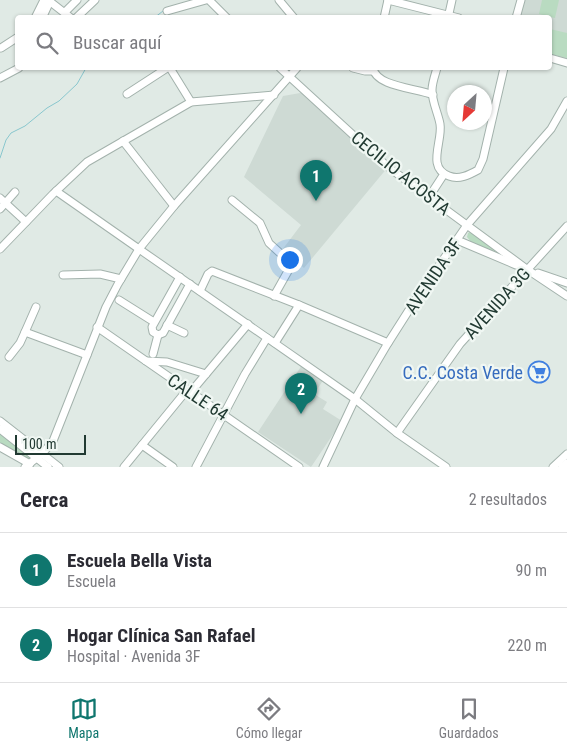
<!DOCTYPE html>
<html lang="es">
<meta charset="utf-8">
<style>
body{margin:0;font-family:"Roboto Condensed",sans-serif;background:#f7f7f7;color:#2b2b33}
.compass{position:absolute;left:447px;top:85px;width:45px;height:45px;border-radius:50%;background:#fff;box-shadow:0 1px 4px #0004;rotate:206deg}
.scale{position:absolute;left:15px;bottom:12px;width:71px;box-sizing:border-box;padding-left:5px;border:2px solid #213a32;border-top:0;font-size:14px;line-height:18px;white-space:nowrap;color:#213a32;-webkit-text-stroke:4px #f0f7f3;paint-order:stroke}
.you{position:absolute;left:289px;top:259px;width:18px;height:18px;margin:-12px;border:4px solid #fff;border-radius:50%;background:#1a73e8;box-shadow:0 0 0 8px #1a73e833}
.badge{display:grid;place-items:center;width:32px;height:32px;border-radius:50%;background:#0f766e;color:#fff;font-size:16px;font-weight:700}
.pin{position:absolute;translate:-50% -41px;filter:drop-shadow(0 1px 2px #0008)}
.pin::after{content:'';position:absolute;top:26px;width:18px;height:15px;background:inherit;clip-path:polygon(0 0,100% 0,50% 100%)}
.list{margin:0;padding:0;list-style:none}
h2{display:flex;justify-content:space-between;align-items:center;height:65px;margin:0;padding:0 20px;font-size:21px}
h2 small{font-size:16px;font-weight:400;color:#7c7c81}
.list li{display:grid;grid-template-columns:32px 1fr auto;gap:15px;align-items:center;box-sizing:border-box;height:75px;padding:0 20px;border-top:1px solid #e1e1e2}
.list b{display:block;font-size:19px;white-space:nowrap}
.list p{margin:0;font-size:16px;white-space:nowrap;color:#7c7c81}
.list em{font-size:16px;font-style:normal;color:#7c7c81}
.icon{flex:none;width:28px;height:28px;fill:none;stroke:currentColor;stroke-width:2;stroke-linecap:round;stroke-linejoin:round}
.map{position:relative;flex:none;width:567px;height:467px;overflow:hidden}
.search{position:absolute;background:#fff;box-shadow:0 1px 4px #0004;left:15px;right:15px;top:15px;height:55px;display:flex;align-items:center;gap:12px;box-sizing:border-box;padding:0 18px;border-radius:5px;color:#7c7c81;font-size:19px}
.sheet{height:215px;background:#fff}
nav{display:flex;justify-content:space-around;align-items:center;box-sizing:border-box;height:70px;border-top:1px solid #e1e1e2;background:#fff;font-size:14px;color:#7c7c81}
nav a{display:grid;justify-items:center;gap:2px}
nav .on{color:#0f766e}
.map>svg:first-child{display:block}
</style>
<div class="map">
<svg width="567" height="467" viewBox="0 0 567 467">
<rect width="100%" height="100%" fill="#e0eae5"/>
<g fill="#cedad4">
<path d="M524,0H567V60L550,56V18H519Z"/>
<path d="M306,92L388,167L304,268L282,250L301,225L244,177L283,96Z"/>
<path d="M302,365L324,379L314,394L327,402L323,409L342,421L311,467L258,432Z"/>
</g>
<g fill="#b9dbc1">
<path d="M542,0H559L555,18L539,14Z"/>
<path d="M550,29L567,33V58L550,54Z"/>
<path d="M470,232L512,260L471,242L467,237L468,233Z"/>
<path d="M0,432L31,456L28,459L0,444Z"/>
</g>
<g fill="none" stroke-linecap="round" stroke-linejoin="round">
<g stroke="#89c7ce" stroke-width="1">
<path d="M154,18L163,11"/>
<path d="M0,158L6,140L11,133L25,126L47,108L59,101L77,84L86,68"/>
</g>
<g stroke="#a3b2ac" stroke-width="9">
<g id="minor">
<path d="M48,0L71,18"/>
<path d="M209,0L227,18"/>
<path d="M279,0L294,18"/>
<path d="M388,0L459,18"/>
<path d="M167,11L206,0"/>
<path d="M65,12L77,0"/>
<path d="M35,18L44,0"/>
<path d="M39,18L44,14L50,1"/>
<path d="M76,18L95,0"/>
<path d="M384,18L388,0"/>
<path d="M448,18L452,0"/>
<path d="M516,18L521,0"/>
<path d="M1,48L18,37"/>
<path d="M550,58L567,63"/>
<path d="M170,68L191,102"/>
<path d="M280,68L388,167L528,270L567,296"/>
<path d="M353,68L365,71H373"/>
<path d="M373,68C376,87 417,88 433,95"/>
<path d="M437,68C435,75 432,83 432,90C432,102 438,113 440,124C443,141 426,168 449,176C459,180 469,175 478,170L483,159L504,68"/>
<path d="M0,78L19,68"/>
<path d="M127,94L167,68"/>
<path d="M123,141L174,206"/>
<path d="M56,191L139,249L174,206L297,68"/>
<path d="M429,197L444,174"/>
<path d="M0,198L26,222"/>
<path d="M232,200L260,223L269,243L292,264L274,296"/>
<path d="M0,209L15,192"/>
<path d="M457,240L516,265"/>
<path d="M0,249L53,194L87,162L191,102L274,95"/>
<path d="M538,273L567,283"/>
<path d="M63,275L100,274L121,279"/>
<path d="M180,277L152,327L153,332L158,335L163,333L190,284"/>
<path d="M200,291L208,274L212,271L299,305L388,343"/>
<path d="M119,300L154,322"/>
<path d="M167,325L184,333"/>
<path d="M97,327L299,467"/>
<path d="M25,332L36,307"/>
<path d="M275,343L299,305"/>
<path d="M153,354L158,335"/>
<path d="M9,357L20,343L25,332L87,355"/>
<path d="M146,361L167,362L206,374"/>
<path d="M190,393L248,324"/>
<path d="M0,421L59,467"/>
<path d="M0,429L48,467"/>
<path d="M397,433L460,344L567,226"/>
<path d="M142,445L173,467"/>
<path d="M0,447L30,464"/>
<path d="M25,467L42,454L53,441L106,307L118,284L139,249L355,399L397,433L446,467"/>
<path d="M124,467L187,390"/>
<path d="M196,467L245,374L267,338"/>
<path d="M323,467L355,399L388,343L416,299L467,225L551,129L567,101"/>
<path d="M553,467L567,454"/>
<path d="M562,467L567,463"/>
</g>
</g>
<use href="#minor" stroke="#fff" stroke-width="7"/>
</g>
<defs>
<g id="supermarket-ring" transform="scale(1.125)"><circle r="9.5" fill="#f0f7f3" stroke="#3f7fe0" stroke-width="1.5"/><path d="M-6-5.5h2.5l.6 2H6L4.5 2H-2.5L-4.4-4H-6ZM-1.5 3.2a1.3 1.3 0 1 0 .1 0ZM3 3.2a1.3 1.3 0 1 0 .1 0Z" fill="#3f7fe0"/></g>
</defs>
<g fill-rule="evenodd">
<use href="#supermarket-ring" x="539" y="372"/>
</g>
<g text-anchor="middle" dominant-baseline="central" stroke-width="4.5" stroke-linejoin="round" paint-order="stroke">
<g font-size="18" fill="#213a32" stroke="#f0f7f3">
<text transform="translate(401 173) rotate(39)">CECILIO ACOSTA</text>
<text transform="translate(433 276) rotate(-56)">AVENIDA 3F</text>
<text transform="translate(497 303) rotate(-48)">AVENIDA 3G</text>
<text transform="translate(198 397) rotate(34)">CALLE 64</text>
</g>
<g font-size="18" fill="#366cbe" stroke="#f0f7f3" text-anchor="end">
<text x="523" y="372">C.C. Costa Verde</text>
</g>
</g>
</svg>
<svg class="compass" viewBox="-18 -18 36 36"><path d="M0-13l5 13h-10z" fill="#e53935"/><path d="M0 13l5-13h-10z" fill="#7c7c81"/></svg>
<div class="scale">100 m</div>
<div class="you"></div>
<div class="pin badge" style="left:316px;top:201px">1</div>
<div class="pin badge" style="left:301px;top:414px">2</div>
<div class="search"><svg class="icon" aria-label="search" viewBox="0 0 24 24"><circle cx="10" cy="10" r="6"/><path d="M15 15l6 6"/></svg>Buscar aquí</div>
</div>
<section class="sheet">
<h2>Cerca<small>2 resultados</small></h2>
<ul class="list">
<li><span class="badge">1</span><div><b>Escuela Bella Vista</b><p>Escuela</p></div><em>90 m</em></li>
<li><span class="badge">2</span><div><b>Hogar Clínica San Rafael</b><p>Hospital · Avenida 3F</p></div><em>220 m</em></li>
</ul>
</section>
<nav>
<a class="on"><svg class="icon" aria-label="map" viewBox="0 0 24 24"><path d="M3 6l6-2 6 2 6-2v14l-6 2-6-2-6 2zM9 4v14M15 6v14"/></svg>Mapa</a>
<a><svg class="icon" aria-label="directions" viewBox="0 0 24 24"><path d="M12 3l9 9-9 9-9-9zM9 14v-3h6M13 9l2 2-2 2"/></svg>Cómo llegar</a>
<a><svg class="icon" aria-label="saved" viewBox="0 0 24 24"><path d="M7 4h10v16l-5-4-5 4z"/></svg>Guardados</a>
</nav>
